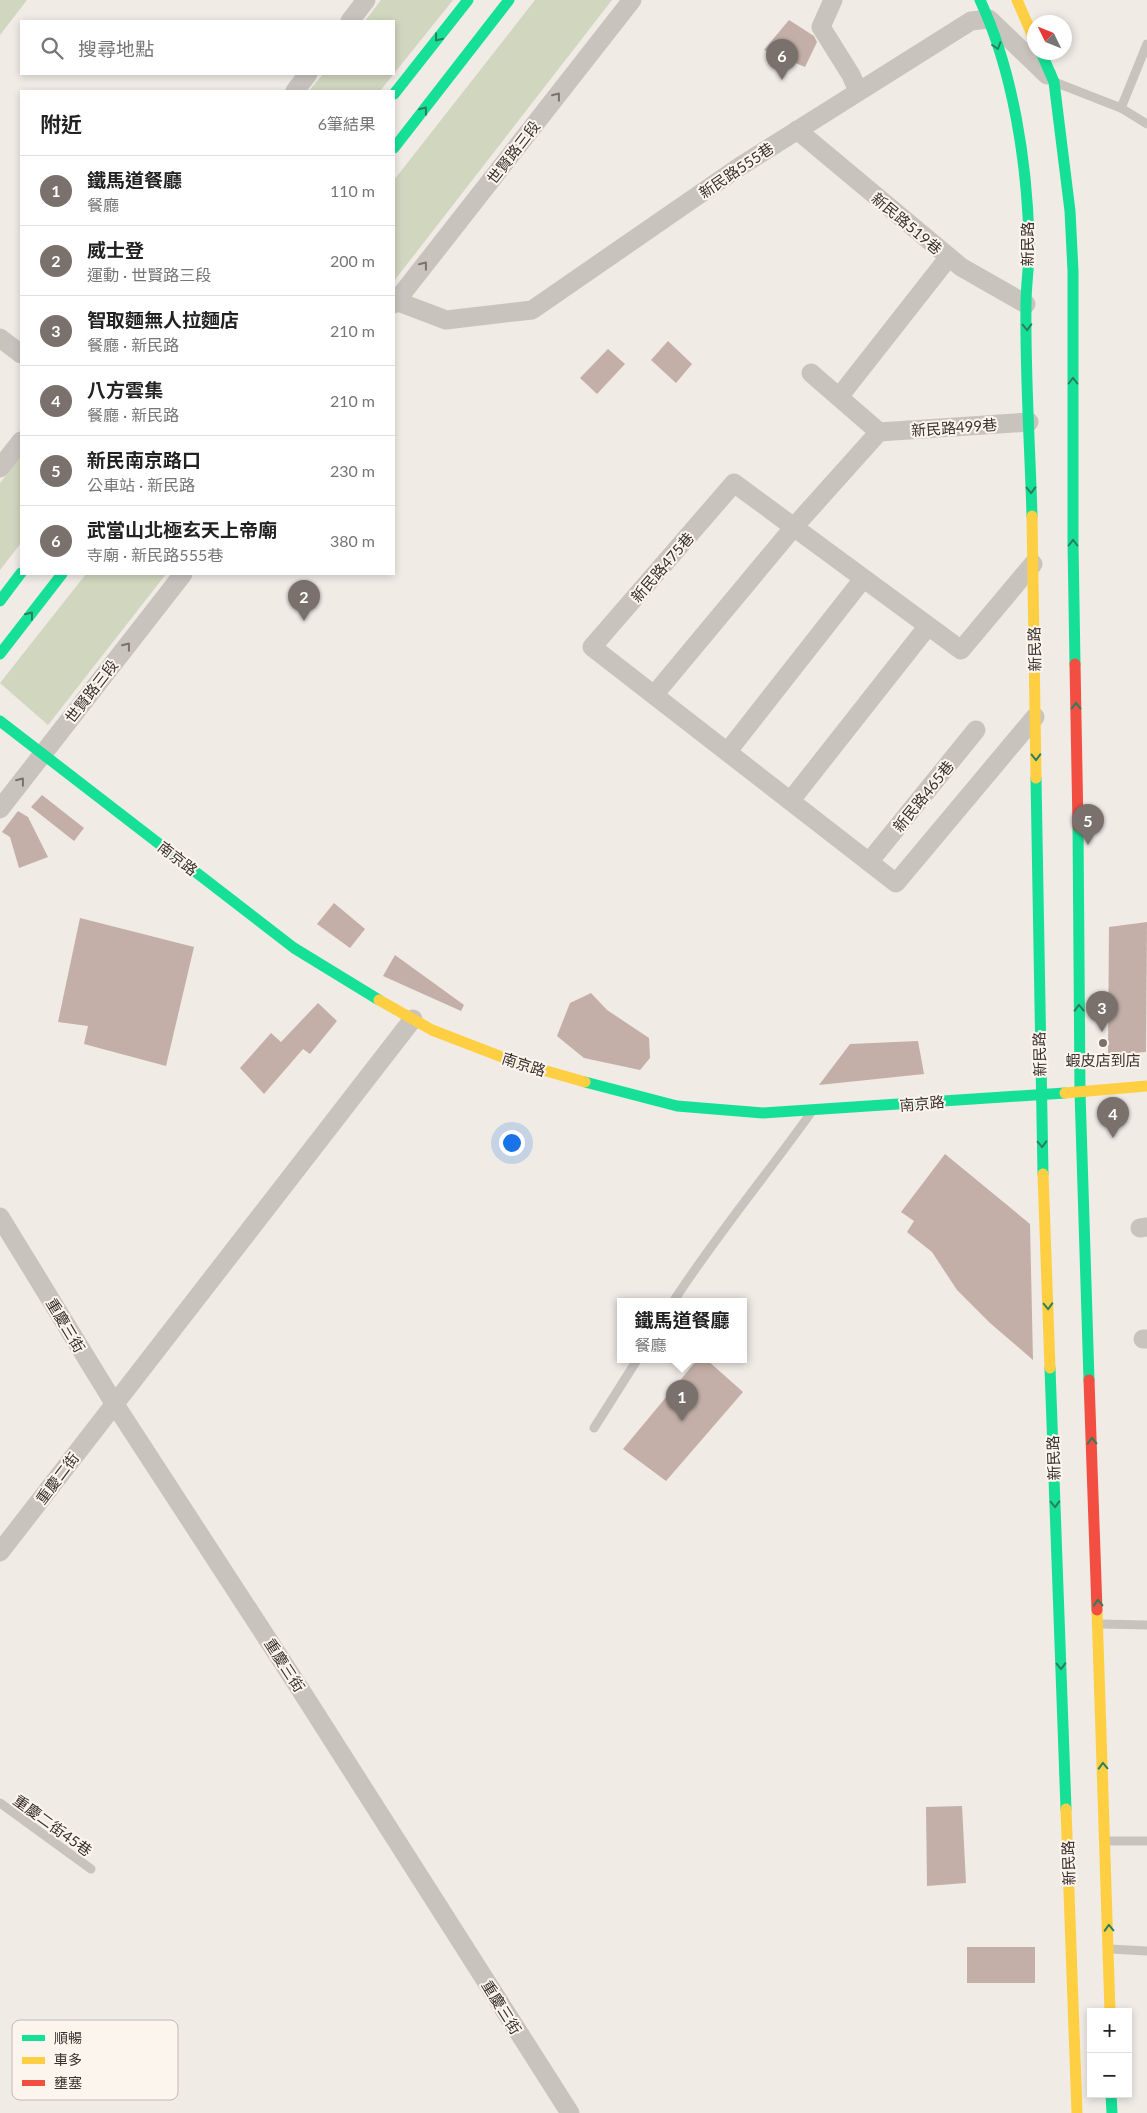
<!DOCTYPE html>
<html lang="zh-TW">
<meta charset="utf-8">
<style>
body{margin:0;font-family:Lato,"Noto Sans TC",sans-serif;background:#f2f2f2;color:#222}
.controls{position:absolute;right:15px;bottom:15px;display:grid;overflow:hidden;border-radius:0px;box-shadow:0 2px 8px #0003}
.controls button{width:45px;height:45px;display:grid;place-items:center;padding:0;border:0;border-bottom:1px solid #e0e0e0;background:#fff;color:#222;font:25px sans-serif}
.compass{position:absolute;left:1027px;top:15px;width:45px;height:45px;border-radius:50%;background:#fff;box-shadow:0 2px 8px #0003;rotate:313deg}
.you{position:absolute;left:511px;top:1142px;width:18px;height:18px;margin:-12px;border:4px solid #fff;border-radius:50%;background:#1a73e8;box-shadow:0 0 0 8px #1a73e833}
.badge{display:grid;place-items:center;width:32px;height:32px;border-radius:50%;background:#7a716c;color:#fff;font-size:16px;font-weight:700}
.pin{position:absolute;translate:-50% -41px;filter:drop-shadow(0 1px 2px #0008)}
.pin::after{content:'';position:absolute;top:26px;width:18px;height:15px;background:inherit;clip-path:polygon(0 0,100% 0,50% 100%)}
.popup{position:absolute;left:617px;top:1298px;width:130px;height:65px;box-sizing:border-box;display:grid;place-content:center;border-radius:0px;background:#fff;filter:drop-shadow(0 1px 4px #0005);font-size:16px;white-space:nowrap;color:#767676}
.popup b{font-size:19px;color:#222}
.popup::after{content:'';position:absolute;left:50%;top:100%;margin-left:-10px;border:10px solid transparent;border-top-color:#fff}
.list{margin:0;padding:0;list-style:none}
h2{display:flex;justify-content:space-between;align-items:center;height:65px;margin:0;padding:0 20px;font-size:21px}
h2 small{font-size:16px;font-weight:400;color:#767676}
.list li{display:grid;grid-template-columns:32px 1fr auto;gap:15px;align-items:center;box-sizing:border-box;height:70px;padding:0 20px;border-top:1px solid #e0e0e0}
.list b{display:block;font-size:19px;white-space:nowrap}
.list p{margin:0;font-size:16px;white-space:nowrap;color:#767676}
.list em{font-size:16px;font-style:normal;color:#767676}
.icon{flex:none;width:28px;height:28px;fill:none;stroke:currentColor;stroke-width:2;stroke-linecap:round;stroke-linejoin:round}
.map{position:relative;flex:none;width:1147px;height:2113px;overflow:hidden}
.search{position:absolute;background:#fff;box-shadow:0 2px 8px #0003;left:20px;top:20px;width:375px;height:55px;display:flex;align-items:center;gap:12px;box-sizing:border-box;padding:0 18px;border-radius:0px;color:#767676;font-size:19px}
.panel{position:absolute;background:#fff;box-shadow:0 2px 8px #0003;left:20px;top:90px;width:375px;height:485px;border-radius:0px}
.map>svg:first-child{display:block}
</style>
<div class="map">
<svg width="1147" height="2113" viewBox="0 0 1147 2113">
<rect width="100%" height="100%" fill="#f0ebe5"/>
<g fill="#d1d6bf">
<path d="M0,0H27L0,35Z"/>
<path d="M381,0H453L380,91H309L323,74H394V21H365Z"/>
<path d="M535,0H612L394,281V180Z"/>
<path d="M21,456V543L0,570V483Z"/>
<path d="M86,574H166L48,725L0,683Z"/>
</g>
<g fill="#c3afa7">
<path d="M789,20L814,36L817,42L805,67L764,50Z"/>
<path d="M668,341L692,364L676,383L651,360Z"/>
<path d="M608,349L625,364L597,394L580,378Z"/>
<path d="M42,795L84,828L74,841L31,807Z"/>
<path d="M18,811L28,817L48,857L19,868L10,837L2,832Z"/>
<path d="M334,903L365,929L350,948L317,924Z"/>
<path d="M80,918L194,947L166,1066L84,1044L88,1026L58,1022Z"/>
<path d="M1147,922L1146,1052L1108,1055L1109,927Z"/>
<path d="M395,955L464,1005L461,1011L383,976Z"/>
<path d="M591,993L607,1010L649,1038L650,1058L640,1070L584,1058L557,1036L570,1003Z"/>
<path d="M318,1003L337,1021L310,1054L303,1049L264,1094L240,1068L271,1033L281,1042Z"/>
<path d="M918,1041L924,1074L819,1085L850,1044Z"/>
<path d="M945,1154L1030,1224L1033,1360L990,1323L957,1290L932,1252L907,1232L914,1221L901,1212Z"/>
<path d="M697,1360H707L743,1392L666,1481L623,1449Z"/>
<path d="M962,1806L966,1883L927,1886L926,1807Z"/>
<rect x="967" y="1947" width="68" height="36"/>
</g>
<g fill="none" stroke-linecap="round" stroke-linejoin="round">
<g stroke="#c9c3be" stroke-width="9">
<path d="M1057,83L1121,108L1147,124"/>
<path d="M1121,108L1147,44"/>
<path d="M673,1302C715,1237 765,1177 810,1114"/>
<path d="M594,1428L637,1360"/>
<path d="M1100,1624L1147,1625"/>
<path d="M0,1803L91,1869"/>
<path d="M1107,1841H1147"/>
<path d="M1110,1949L1147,1951"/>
</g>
<g stroke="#c9c3be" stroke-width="19">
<path d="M833,0L821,27L851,75L858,91"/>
<path d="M350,21L366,0"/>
<path d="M295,91L308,74"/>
<path d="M797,130L961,267L1026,304"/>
<path d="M396,301L446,320L532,310L739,167L971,21L989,19L1047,75"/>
<path d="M394,304L632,0"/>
<path d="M0,338L21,354"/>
<path d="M839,397L949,257"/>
<path d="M879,432L1029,422"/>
<path d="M0,468L21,441"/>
<path d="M1033,564L961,650L734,483L592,647L896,883L1035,717"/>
<path d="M654,695L793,528L879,432L811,373"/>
<path d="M728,751L863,579"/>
<path d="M791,800L928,626"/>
<path d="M0,809L183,574"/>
<path d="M869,862L976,730"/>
<path d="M0,1217L114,1403L300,1689L570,2113"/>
<path d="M1140,1228L1147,1227"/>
<path d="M1143,1339H1147"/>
<path d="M0,1552L413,1019"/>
</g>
<g stroke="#16e098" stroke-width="11">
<path d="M980,0C1013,71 1027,162 1029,240C1030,261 1026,283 1026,304C1025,375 1030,446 1032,516"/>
<path d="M1041,52L1054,82L1070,211L1073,271V543L1075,664"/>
<path d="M394,94L468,0"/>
<path d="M394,148L509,0"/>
<path d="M0,601L21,573"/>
<path d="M0,654L62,574"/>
<path d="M0,721L294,948L379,1000"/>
<path d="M1036,778L1043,1174"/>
<path d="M1078,826L1080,1092L1089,1380"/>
<path d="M585,1082L677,1106L763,1113L1065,1093"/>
<path d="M1050,1368L1066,1809"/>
<path d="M1111,2094L1112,2113"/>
</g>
<g stroke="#ffcf43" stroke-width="11">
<path d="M1017,0L1034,39"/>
<path d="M1032,516L1036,778"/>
<path d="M379,1000L432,1030L515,1062L585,1082"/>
<path d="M1065,1093L1147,1086"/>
<path d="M1043,1174L1050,1368"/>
<path d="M1097,1610L1110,2012"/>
<path d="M1066,1809L1077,2113"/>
</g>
<g stroke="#f24e42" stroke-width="11">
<path d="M1075,664L1078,826"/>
<path d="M1089,1380L1097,1610"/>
</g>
</g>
<defs><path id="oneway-chevron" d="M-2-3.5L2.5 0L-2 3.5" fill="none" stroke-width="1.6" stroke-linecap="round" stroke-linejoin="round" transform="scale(1.25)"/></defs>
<g stroke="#2a7f5c">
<use href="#oneway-chevron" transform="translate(438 38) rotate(128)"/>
<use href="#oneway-chevron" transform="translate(997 46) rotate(72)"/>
<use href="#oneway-chevron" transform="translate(424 110) rotate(-52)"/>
<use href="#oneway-chevron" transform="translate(1027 327) rotate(88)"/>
<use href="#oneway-chevron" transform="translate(1073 381) rotate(-90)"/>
<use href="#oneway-chevron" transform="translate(1031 490) rotate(88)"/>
<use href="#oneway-chevron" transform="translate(1073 543) rotate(-90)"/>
<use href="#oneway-chevron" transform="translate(30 615) rotate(-52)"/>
<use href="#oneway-chevron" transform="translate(1076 706) rotate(-90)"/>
<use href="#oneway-chevron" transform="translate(1036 757) rotate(89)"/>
<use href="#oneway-chevron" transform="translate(1079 1008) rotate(-91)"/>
<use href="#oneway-chevron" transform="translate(1042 1144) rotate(88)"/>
<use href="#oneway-chevron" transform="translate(1048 1306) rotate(88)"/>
<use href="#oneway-chevron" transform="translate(1092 1441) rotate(-92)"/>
<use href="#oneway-chevron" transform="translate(1055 1504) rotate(88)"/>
<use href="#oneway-chevron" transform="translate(1098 1603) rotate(-92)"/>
<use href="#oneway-chevron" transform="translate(1061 1666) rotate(88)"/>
<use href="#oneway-chevron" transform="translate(1103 1766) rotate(-92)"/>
<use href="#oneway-chevron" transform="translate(1109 1928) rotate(-92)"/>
</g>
<g stroke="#7b726d">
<use href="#oneway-chevron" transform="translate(557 96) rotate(-52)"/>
<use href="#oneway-chevron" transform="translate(424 265) rotate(-52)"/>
<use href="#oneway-chevron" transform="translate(127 646) rotate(-52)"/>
<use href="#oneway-chevron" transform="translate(21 781) rotate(-52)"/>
</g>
<circle fill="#7a716c" stroke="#fbf5ee" stroke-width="2" cx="1103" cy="1043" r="5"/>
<g text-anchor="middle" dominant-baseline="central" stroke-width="4" stroke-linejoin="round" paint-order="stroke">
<g font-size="15" fill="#3b302b" stroke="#fbf5ee">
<text transform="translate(513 152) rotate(-52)">世賢路三段</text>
<text transform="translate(736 170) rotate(-34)">新民路555巷</text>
<text transform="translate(907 223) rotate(40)">新民路519巷</text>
<text transform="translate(1027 244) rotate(-90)">新民路</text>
<text transform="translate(954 427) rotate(-4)">新民路499巷</text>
<text transform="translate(662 567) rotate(-49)">新民路475巷</text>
<text transform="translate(1034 649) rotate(-91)">新民路</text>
<text transform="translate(91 691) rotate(-52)">世賢路三段</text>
<text transform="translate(923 796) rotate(-51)">新民路465巷</text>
<text transform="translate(178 858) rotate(38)">南京路</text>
<text transform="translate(1039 1054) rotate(-91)">新民路</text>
<text transform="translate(524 1064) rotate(18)">南京路</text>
<text transform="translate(922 1103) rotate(-5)">南京路</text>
<text transform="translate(66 1325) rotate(59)">重慶三街</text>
<text transform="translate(1053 1458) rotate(-92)">新民路</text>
<text transform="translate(57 1478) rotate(-53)">重慶二街</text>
<text transform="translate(285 1665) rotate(57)">重慶三街</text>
<text transform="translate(53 1825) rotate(36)">重慶二街45巷</text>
<text transform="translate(1068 1863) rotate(-92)">新民路</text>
<text transform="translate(502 2007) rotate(58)">重慶三街</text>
</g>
<g font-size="15" fill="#3b302b" stroke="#fbf5ee">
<text x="1103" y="1060">蝦皮店到店</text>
</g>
</g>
<rect x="12" y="2020" width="166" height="80" rx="8" fill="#fbf5ee" stroke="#c1bab4" stroke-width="1"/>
<rect x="22" y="2035" width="23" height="6" fill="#16e098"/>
<rect x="22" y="2057" width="23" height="7" fill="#ffcf43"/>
<rect x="22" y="2080" width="23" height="6" fill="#f24e42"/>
<g font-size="14" fill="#3b302b">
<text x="54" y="2043">順暢</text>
<text x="54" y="2065">車多</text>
<text x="54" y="2088">壅塞</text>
</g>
</svg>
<div class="controls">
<button>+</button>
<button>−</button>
</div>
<svg class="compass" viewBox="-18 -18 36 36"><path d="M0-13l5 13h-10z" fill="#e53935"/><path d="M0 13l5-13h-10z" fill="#767676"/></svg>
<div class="you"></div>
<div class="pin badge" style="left:682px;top:1421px">1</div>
<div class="popup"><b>鐵馬道餐廳</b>餐廳</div>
<div class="pin badge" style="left:304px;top:621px">2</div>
<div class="pin badge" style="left:1102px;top:1032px">3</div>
<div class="pin badge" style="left:1113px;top:1138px">4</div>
<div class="pin badge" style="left:1088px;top:845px">5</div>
<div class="pin badge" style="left:782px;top:80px">6</div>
<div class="search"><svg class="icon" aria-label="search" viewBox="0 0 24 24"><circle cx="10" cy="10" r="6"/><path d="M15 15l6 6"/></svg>搜尋地點</div>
<section class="panel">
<h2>附近<small>6筆結果</small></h2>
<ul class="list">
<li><span class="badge">1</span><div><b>鐵馬道餐廳</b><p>餐廳</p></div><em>110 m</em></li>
<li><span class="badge">2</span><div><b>威士登</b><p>運動 · 世賢路三段</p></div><em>200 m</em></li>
<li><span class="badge">3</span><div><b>智取麵無人拉麵店</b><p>餐廳 · 新民路</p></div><em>210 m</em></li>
<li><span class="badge">4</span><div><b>八方雲集</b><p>餐廳 · 新民路</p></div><em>210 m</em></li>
<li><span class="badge">5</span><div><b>新民南京路口</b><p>公車站 · 新民路</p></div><em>230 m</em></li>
<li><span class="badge">6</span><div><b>武當山北極玄天上帝廟</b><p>寺廟 · 新民路555巷</p></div><em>380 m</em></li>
</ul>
</section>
</div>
